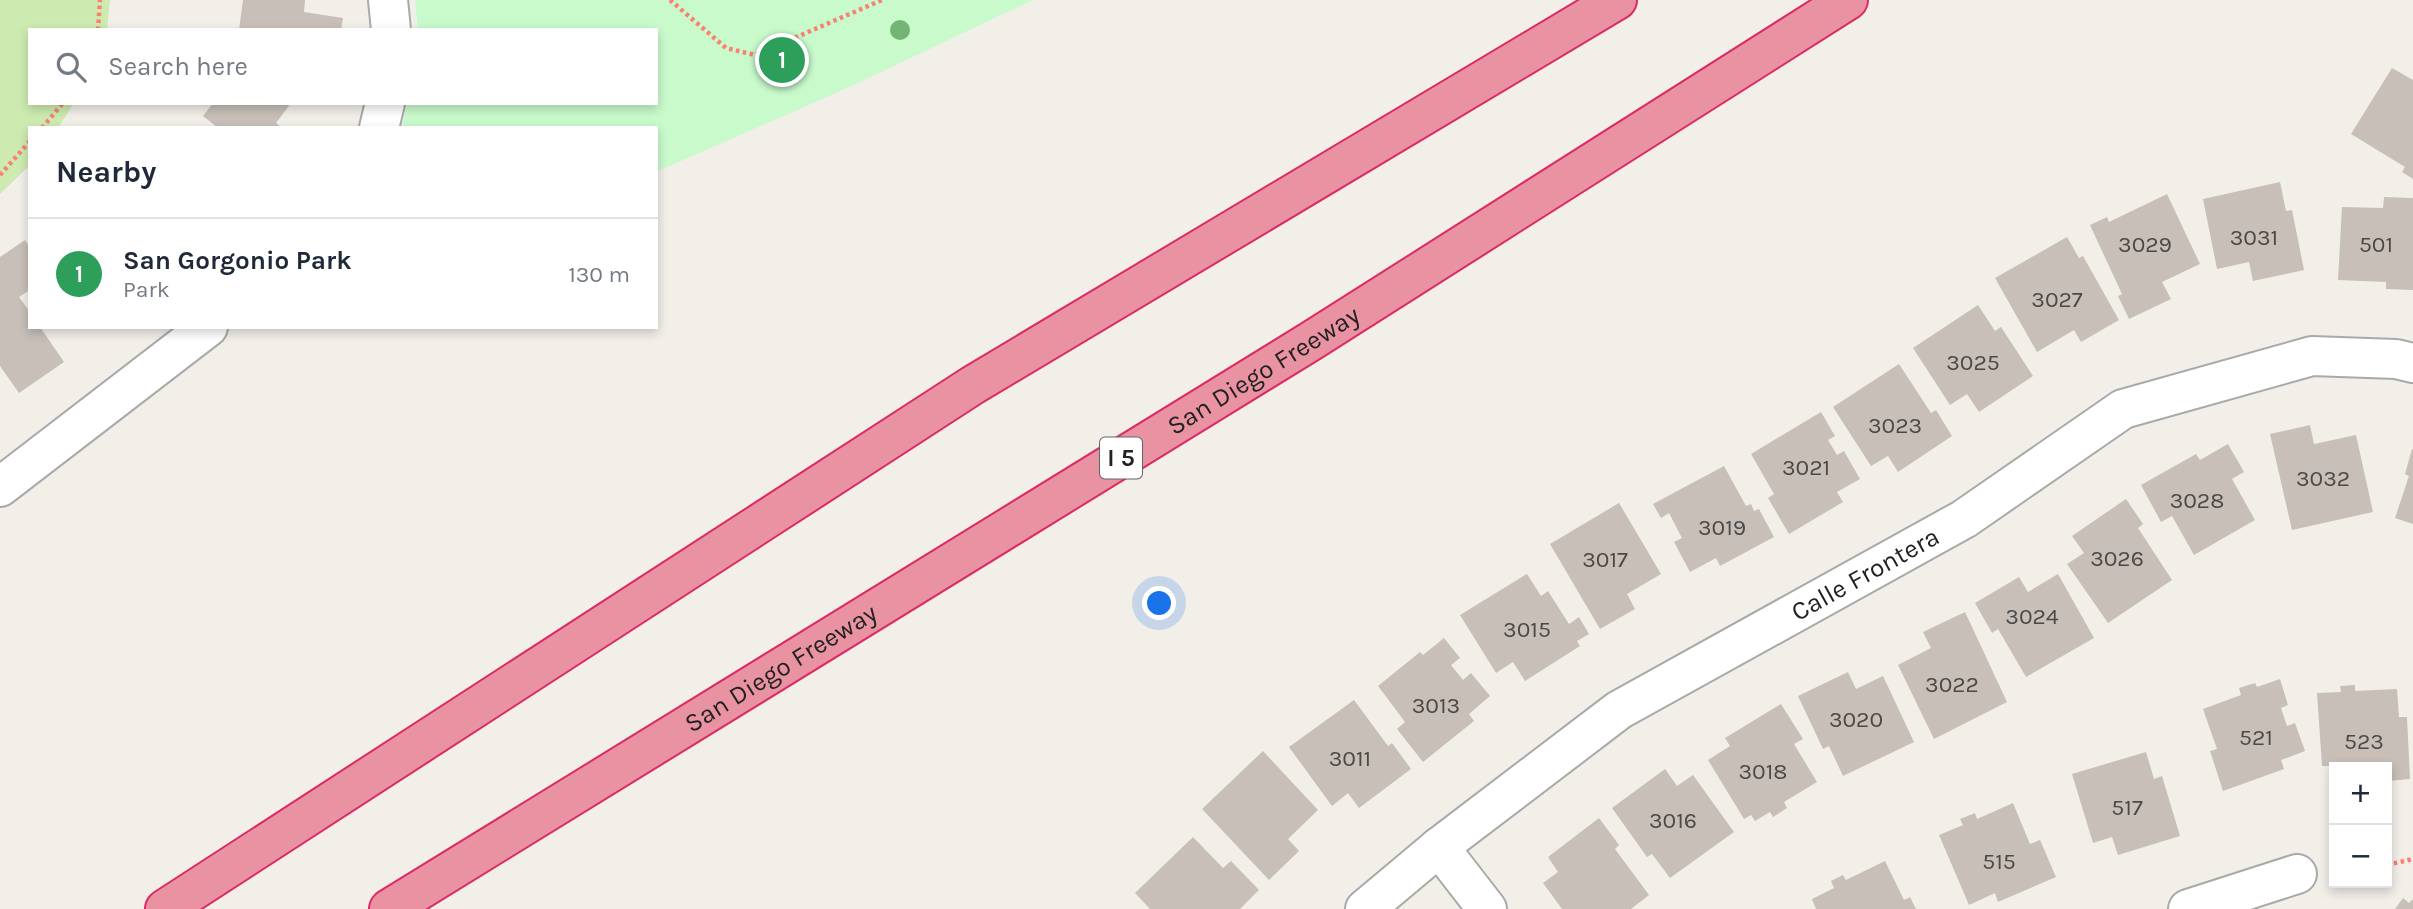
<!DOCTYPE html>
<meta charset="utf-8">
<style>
body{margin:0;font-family:Karla,sans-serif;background:#f2f2f3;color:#1f2937}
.controls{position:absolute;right:21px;bottom:21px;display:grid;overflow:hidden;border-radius:0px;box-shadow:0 4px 10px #0003}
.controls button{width:63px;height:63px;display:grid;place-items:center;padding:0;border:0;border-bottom:2px solid #e0e1e3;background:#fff;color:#1f2937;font:35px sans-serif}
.you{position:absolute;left:1160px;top:604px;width:24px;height:24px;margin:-18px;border:5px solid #fff;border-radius:50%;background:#1a73e8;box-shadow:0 0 0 10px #1a73e833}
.badge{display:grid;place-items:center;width:46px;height:46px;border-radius:50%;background:#ea580c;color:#fff;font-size:23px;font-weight:700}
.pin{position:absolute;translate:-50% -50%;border:4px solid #fff;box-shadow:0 2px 7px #0006}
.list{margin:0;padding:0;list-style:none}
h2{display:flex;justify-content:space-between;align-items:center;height:91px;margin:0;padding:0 28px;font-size:30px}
h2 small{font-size:23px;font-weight:400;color:#747a83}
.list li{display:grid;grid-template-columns:46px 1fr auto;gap:21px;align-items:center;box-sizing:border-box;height:112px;padding:0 28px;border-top:2px solid #e0e1e3}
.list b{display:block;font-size:26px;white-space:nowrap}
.list p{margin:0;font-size:23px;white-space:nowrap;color:#747a83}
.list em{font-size:23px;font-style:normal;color:#747a83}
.icon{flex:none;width:38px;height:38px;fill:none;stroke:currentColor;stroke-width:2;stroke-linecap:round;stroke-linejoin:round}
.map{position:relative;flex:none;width:2413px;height:909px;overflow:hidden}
.search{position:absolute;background:#fff;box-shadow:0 4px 10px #0003;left:28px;top:28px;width:630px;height:77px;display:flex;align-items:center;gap:18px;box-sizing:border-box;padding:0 24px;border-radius:0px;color:#747a83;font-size:26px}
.panel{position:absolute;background:#fff;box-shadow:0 4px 10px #0003;left:28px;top:126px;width:630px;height:203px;border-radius:0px}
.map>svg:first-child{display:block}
</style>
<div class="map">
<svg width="2413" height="909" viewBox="0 0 2413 909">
<rect width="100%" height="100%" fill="#f2efe9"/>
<path fill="#cdebb0" d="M0,0H110L107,30H30V103H74L58,128H30V165L0,194Z"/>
<path fill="#c8facc" d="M415,0H1033L845,89L656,172V128H402L407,103H656V30H418Z"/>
<g fill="#c7bfb8">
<path d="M243,0H305L304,12L343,18L341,30H239Z"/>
<path d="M2392,68L2413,80V179L2402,172L2405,167L2351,134Z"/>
<path d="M213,103H291L276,123L282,128H218L203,116Z"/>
<path d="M2280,182L2286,211L2292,210L2304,270L2253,281L2249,262L2217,269L2203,199Z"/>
<path d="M2167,194L2200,264L2162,282L2171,299L2129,319L2118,296L2122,294L2090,225L2107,217L2109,222Z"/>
<path d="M2384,197L2413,198V290L2386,289V282L2338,280L2342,207L2383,208Z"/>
<path d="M2067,237L2079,258L2083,256L2119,320L2081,342L2074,330L2037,352L1995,278Z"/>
<path d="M25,240L30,247V290L19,297L30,312V327H40L64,362L19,393L0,366V257Z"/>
<path d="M1978,305L1995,331L2001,327L2033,376L1979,412L1967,394L1950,405L1913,348Z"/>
<path d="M1899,364L1931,413L1936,410L1952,436L1898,472L1888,456L1871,466L1833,407Z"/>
<path d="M1821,412L1835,436L1828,440L1837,455L1844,451L1860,479L1837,492L1843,502L1789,534L1768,498L1774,494L1751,454Z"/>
<path d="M2310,425L2314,444L2356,435L2373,512L2292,530L2270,434Z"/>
<path d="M2228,444L2244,472L2232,479L2255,520L2194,555L2172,516L2161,522L2141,485L2196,454L2200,460Z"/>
<path d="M2412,449H2413V524L2395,518L2409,476L2405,474Z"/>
<path d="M1724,466L1746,506L1751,504L1754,511L1759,509L1774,537L1720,566L1716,558L1690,572L1674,542L1682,538L1669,513L1661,518L1653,504Z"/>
<path d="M2126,499L2143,524L2138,528L2172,580L2108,623L2067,564L2084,553L2072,536Z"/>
<path d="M1619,503L1661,574L1627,594L1635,609L1600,629L1550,544Z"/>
<path d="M1527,574L1541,596L1548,591L1569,624L1579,617L1589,634L1577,641L1580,646L1525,681L1513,662L1496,673L1460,615Z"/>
<path d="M2058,574L2094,638L2026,677L1998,629L1992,633L1975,603L2019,577L2028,592Z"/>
<path d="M1965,612L2007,702L1934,739L1898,665L1931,648L1923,632Z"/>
<path d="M1444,638L1460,658L1451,665L1463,680L1471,673L1490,696L1469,714L1474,721L1423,762L1397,729L1405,722L1378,686L1420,652L1423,655Z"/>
<path d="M1848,672L1856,689L1883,676L1914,742L1843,776L1829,746L1823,749L1798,696Z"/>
<path d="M2280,679L2288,705L2281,708L2287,726L2295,723L2305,751L2281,760L2284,769L2223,791L2210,751L2217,749L2203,709L2241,695L2239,688L2255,683L2257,687Z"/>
<path d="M2355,685V691L2397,689L2399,717H2407L2410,779L2387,781V767L2322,766L2317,693L2341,692L2340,686Z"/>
<path d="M1354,700L1388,746L1392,743L1411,769L1359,808L1348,793L1332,806L1289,747Z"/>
<path d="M1781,704L1803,739L1794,744L1817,782L1784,802L1787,808L1773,817L1770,812L1755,821L1751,815L1744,819L1708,760L1730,746L1725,738Z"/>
<path d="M1263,751L1318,810L1288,839L1299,851L1269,880L1202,809Z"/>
<path d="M2146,752L2154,779L2162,776L2180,836L2118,855L2112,837L2093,843L2072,774Z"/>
<path d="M1665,769L1677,786L1693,775L1734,832L1670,878L1652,854L1647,857L1612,808Z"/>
<path d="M2013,803L2030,844L2040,840L2056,877L1998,902L1995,893L1969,905L1939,835L1963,825L1960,819L1975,813L1977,819Z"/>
<path d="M1599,818L1619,845L1615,849L1649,895L1631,909H1562L1543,883L1558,872L1548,857Z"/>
<path d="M1193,837L1223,868L1231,861L1259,890L1240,909H1150L1135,893Z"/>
<path d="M1885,861L1904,900L1910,897L1916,909H1816L1812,899L1834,888L1831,881L1843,875L1846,880Z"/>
<path d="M2403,898L2409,903L2413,899V909H2395Z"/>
</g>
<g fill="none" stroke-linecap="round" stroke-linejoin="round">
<g stroke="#a9a9a9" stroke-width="42">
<g id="minor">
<path d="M388,0L391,30"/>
<path d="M379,128L385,103"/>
<path d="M0,487L208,327"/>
<path d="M1439,847L1487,909"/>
<path id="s1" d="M1365,909L1439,847L1619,710L1964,519L2123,409L2312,356L2396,359L2413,363"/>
<path d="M2188,909L2297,874"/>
</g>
</g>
<g stroke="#dc2a67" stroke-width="42">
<g id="highway">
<path d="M165,909L973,385L1617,0"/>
<path id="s2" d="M389,909L1311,341L1848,0"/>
</g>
</g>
<g stroke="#fa8072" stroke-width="4.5" stroke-dasharray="3.5 3.5" stroke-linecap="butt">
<path d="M670,0L726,48L755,55L882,0"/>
<path d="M98,30L100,0"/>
<path d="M42,128L63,103"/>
<path d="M0,175L30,141"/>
<path d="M2387,865L2413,859"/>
</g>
<use href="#minor" stroke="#fff" stroke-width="38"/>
<use href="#highway" stroke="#e892a2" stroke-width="38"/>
</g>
<circle fill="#74b475" cx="900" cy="30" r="10"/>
<g text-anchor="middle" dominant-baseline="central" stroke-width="6" stroke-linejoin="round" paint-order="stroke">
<g font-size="23" fill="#4b4948">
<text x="2254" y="237">3031</text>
<text x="2145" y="244">3029</text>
<text x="2376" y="244">501</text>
<text x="2057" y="299">3027</text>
<text x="1973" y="362">3025</text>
<text x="1895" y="425">3023</text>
<text x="1806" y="467">3021</text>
<text x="2323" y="478">3032</text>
<text x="2197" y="500">3028</text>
<text x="1722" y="527">3019</text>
<text x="2117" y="558">3026</text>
<text x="1605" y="559">3017</text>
<text x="2032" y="616">3024</text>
<text x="1527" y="629">3015</text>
<text x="1952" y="684">3022</text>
<text x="1436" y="705">3013</text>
<text x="1856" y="719">3020</text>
<text x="2256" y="737">521</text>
<text x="2364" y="741">523</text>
<text x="1350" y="758">3011</text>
<text x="1763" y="771">3018</text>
<text x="2127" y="807">517</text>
<text x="1673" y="820">3016</text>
<text x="1999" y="861">515</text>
</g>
<rect fill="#fff" stroke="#646464" stroke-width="2" x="1100" y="437.5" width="42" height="41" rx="5"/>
<g font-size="24" font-weight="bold" fill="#222">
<text x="1121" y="458">I 5</text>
</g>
<g font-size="26" fill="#222" stroke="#fff">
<text stroke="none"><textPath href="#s2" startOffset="1027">San Diego Freeway</textPath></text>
<text stroke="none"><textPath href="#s1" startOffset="604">Calle Frontera</textPath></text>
<text stroke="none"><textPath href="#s2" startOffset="460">San Diego Freeway</textPath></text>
</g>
</g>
</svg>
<div class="controls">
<button>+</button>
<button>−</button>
</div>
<div class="you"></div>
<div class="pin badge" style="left:782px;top:60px;background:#2e9e5b">1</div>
<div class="search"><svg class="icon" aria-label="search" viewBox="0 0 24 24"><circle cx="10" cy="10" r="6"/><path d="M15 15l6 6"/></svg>Search here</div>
<section class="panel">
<h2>Nearby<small></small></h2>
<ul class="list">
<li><span class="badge" style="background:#2e9e5b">1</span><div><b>San Gorgonio Park</b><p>Park</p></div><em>130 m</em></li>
</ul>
</section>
</div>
